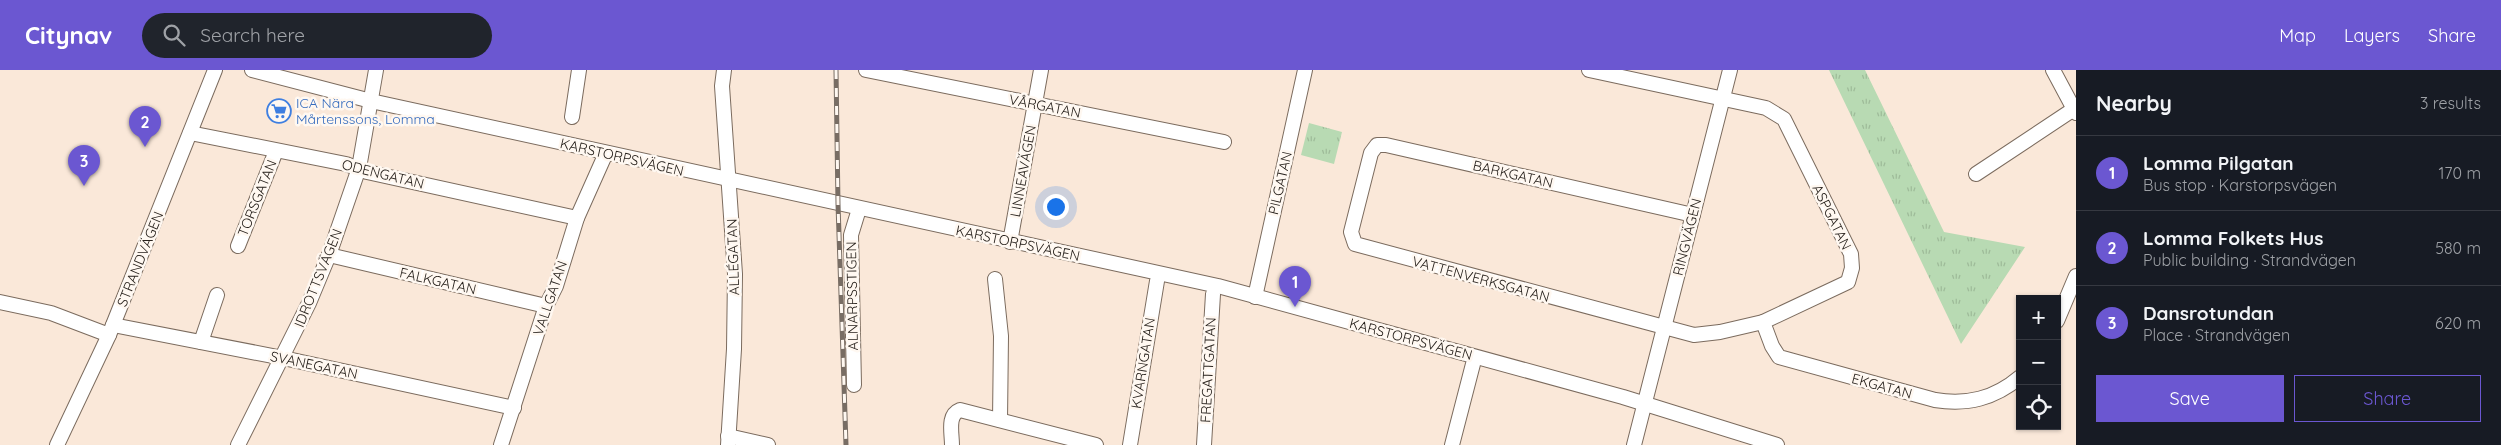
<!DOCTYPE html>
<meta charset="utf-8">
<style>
body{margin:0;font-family:Quicksand,sans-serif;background:#20242c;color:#f1f3f6}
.controls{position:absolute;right:15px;bottom:15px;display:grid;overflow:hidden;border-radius:0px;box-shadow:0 1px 4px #0004}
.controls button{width:45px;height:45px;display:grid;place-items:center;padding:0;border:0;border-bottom:1px solid #363941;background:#171b24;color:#f1f3f6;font:25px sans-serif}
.you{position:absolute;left:1055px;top:136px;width:18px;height:18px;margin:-12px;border:4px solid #fff;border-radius:50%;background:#1a73e8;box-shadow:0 0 0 8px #1a73e833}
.badge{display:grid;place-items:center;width:32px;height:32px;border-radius:50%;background:#6b57d1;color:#fff;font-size:16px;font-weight:700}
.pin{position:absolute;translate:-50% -41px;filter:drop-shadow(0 1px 2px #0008)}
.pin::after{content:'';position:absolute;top:26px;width:18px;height:15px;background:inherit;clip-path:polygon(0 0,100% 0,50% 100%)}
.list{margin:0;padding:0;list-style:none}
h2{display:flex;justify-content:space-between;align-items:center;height:65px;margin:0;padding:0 20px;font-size:21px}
h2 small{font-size:16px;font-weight:400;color:#9ea1a6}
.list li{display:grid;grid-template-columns:32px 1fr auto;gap:15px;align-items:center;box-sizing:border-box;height:75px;padding:0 20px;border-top:1px solid #363941}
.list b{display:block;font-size:19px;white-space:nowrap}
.list p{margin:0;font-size:16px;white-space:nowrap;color:#9ea1a6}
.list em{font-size:16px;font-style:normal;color:#9ea1a6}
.actions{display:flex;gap:10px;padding:15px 20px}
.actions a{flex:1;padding:11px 0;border:1px solid #6b57d1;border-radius:0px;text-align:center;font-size:18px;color:#6b57d1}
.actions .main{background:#6b57d1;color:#fff}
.icon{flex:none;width:28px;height:28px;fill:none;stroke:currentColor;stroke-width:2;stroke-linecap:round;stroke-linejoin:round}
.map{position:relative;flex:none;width:2076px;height:375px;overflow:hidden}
header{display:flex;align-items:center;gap:30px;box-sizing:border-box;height:70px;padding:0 25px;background:#6b57d1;color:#fff}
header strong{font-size:24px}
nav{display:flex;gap:28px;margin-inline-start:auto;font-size:18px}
.search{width:350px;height:45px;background:#20242c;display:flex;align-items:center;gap:12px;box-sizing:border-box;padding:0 18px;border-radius:28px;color:#9ea1a6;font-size:19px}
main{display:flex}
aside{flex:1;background:#171b24}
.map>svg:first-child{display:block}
</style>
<header>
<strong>Citynav</strong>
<div class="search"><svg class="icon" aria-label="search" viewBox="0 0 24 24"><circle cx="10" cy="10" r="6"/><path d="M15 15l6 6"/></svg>Search here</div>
<nav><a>Map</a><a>Layers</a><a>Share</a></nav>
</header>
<main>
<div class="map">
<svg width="2076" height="375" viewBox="0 0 2076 375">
<defs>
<pattern id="grass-tufts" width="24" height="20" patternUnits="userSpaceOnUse" patternTransform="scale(1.25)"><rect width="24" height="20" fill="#b8dab3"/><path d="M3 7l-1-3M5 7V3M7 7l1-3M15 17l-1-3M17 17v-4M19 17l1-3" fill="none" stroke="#9ebb99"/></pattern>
</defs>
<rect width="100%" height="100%" fill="#fae8d9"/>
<g fill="url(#grass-tufts)">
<path d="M1829,0H1865L1944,162L2025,177L1961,274Z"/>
<path d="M1309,53L1342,62L1334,94L1301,85Z"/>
</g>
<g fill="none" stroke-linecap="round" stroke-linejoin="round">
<g stroke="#7b6b5e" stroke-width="16">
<g id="minor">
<path d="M252,0L371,31L1218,216L1623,327L1777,375"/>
<path d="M724,0L722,16L735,204L734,279L728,375"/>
<path d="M866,0L1224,72"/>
<path d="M1589,0L1766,38L1784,49L1851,184L1852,198L1848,212L1763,252L1720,262L1694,265L1355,174L1351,162L1371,83L1377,75H1386L1693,145"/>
<path d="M2053,0L2076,43"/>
<path d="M572,47L579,0"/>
<path d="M190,63L346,94L367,102L577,148"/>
<path d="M1976,104L2074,39"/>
<path d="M1010,172L1041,0"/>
<path d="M238,176L276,81"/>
<path d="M329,185L546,236"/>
<path d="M995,209L1001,266L1000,350"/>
<path d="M1255,227L1305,0"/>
<path d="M0,232L51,243L109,265"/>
<path d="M2057,251L2076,206"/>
<path d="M1763,252L1772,276L1779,287L1935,330C1967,335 1994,329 2020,307"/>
<path d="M113,255L283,288L514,338"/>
<path d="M201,272L217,225"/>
<path d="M854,315L851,165L859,139"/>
<path d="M728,366L768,375"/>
<path d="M57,375L109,265L215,0"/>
<path d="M238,375L309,233L329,185L359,98L376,0"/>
<path d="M501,375L546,236L556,216L577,148L606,83"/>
<path d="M952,375C952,363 947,345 960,340L1096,375"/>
<path d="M1130,375L1157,211"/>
<path d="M1204,375L1213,224"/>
<path d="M1452,375L1473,294"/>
<path d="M1634,375L1730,0"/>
</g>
</g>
<use href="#minor" stroke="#fff" stroke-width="14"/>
<g stroke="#786d64" stroke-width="5">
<path id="rail" d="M836,0L838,134L846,375"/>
</g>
<use href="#rail" stroke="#fff8f1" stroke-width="3" stroke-dasharray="9" stroke-linecap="butt"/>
</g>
<defs>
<g id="supermarket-ring" transform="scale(1.25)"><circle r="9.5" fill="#fff8f1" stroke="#3f7fe0" stroke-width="1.5"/><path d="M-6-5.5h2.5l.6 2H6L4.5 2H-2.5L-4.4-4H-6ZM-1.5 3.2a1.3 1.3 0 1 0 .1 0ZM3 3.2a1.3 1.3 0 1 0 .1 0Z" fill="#3f7fe0"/></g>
</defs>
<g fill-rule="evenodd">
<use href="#supermarket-ring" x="279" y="41"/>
</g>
<g text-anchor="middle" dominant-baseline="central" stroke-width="5" stroke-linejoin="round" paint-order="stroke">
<g font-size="14" fill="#366cbe" stroke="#fff8f1" text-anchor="start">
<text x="296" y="33">ICA Nära<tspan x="296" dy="16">Mårtenssons, Lomma</tspan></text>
</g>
<g font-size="14" fill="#27211c" stroke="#fff8f1">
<text transform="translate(1045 36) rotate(11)">VÅRGATAN</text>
<text transform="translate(622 87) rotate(13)">KARSTORPSVÄGEN</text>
<text transform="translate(1023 101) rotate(-80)">LINNEAVÄGEN</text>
<text transform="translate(383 104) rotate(14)">ODENGATAN</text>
<text transform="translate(1513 104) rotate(13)">BARKGATAN</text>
<text transform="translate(1280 113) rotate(-77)">PILGATAN</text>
<text transform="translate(257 128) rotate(-68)">TORSGATAN</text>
<text transform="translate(1832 147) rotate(64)">ASPGATAN</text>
<text transform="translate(1687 167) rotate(-76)">RINGVÄGEN</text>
<text transform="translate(1018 173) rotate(12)">KARSTORPSVÄGEN</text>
<text transform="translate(733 187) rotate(-92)">ALLÉGATAN</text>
<text transform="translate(140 189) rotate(-68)">STRANDVÄGEN</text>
<text transform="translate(318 208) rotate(-68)">IDROTTSVÄGEN</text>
<text transform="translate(1481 209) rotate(15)">VATTENVERKSGATAN</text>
<text transform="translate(438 211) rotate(13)">FALKGATAN</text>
<text transform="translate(852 226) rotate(-91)">ALNARPSSTIGEN</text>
<text transform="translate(550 228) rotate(-71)">VALLGATAN</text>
<text transform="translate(1411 269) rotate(15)">KARSTORPSVÄGEN</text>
<text transform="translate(1143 293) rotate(-81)">KVARNGATAN</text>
<text transform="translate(314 295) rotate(12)">SVANEGATAN</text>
<text transform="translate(1208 300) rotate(-87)">FREGATTGATAN</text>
<text transform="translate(1882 316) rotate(15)">EKGATAN</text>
</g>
</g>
</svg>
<div class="controls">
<button>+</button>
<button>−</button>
<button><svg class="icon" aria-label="locate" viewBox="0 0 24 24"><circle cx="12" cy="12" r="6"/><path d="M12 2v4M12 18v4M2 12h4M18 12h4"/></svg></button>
</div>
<div class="you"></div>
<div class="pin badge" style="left:1295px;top:237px">1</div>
<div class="pin badge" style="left:145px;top:77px">2</div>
<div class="pin badge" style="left:84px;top:116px">3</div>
</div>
<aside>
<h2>Nearby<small>3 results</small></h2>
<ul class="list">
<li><span class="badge">1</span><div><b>Lomma Pilgatan</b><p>Bus stop · Karstorpsvägen</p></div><em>170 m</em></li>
<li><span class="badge">2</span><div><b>Lomma Folkets Hus</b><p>Public building · Strandvägen</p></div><em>580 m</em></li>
<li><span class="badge">3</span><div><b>Dansrotundan</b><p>Place · Strandvägen</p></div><em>620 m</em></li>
</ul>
<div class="actions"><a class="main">Save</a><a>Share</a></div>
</aside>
</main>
